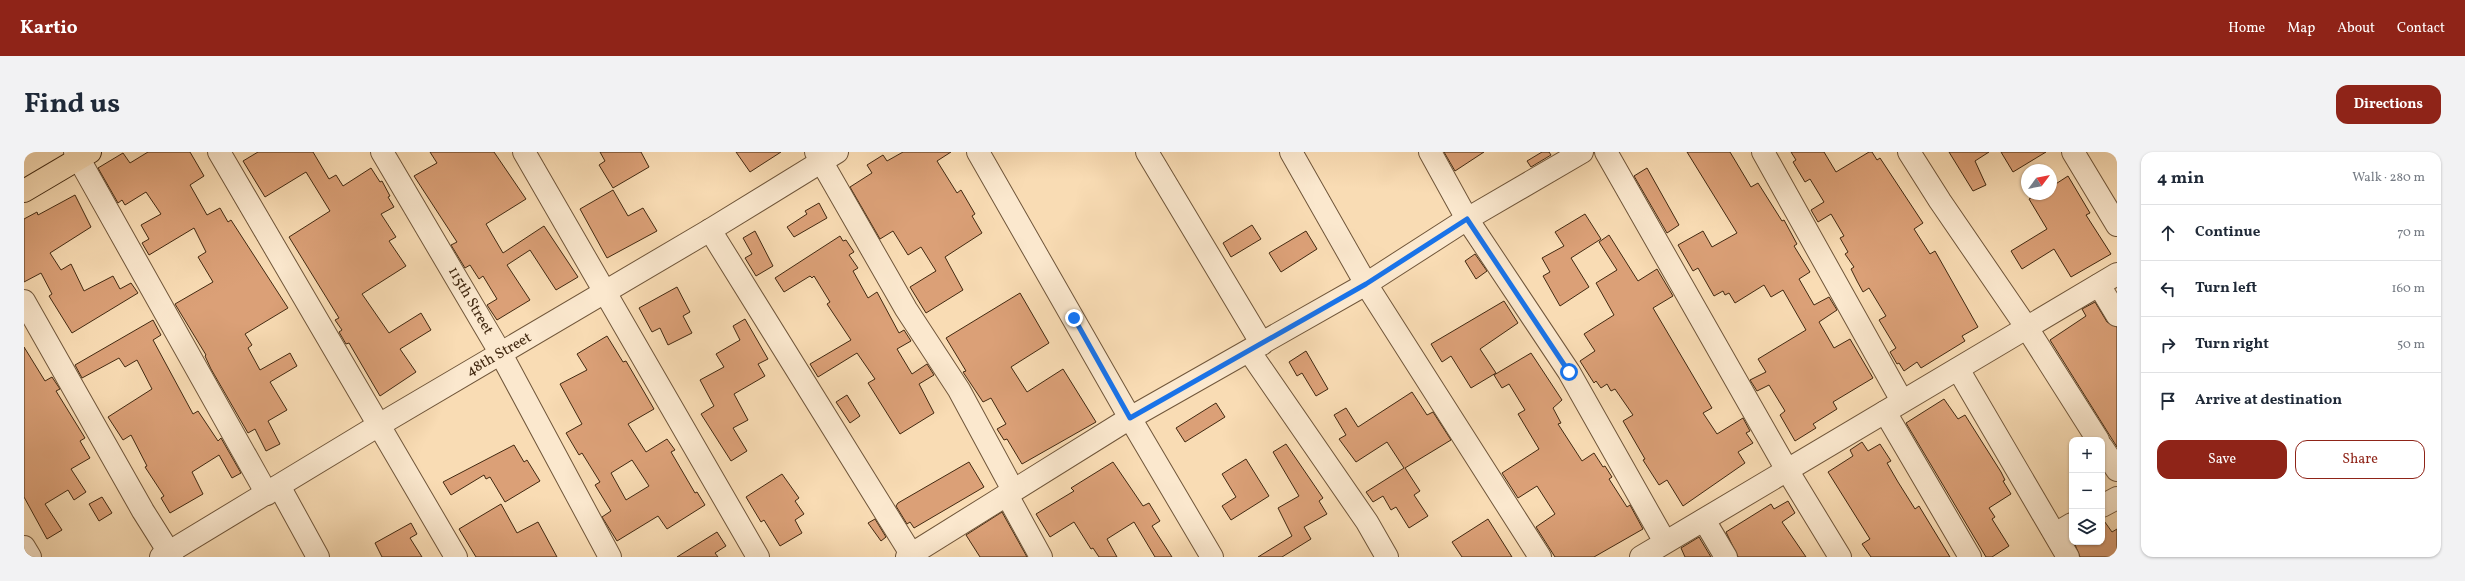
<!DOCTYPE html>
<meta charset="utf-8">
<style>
body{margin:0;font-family:Vollkorn,serif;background:#f2f2f3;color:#1f2937}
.controls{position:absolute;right:12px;bottom:12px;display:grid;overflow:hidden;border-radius:8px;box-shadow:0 1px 3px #0004}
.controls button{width:36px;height:36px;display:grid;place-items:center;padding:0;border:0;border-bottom:1px solid #e0e1e3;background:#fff;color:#1f2937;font:20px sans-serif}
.compass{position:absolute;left:1997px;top:12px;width:36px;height:36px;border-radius:50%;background:#fff;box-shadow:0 1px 3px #0004;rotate:58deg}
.stop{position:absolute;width:12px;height:12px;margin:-9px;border:3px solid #1a73e8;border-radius:50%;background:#fff}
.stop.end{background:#1a73e8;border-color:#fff;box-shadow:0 1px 4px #0008}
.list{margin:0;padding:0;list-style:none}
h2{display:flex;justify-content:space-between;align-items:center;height:52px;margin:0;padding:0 16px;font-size:17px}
h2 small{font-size:13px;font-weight:400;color:#747a83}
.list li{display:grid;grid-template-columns:26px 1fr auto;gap:12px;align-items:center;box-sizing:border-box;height:56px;padding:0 16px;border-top:1px solid #e0e1e3}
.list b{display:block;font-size:15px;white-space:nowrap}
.list em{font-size:13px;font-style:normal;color:#747a83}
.actions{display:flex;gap:8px;padding:12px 16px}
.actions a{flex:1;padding:9px 0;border:1px solid #8f2418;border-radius:12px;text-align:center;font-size:14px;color:#8f2418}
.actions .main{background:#8f2418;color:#fff}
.icon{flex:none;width:22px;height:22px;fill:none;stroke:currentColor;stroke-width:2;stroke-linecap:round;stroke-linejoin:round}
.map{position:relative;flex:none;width:2093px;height:405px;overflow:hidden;border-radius:12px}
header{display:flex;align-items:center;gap:24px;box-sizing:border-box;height:56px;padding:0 20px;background:#8f2418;color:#fff}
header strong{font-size:19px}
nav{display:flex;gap:22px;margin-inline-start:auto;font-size:14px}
.intro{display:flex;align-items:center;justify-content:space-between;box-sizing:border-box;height:96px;padding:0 24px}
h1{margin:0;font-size:28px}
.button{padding:10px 18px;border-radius:12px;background:#8f2418;color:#fff;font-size:14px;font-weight:700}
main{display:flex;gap:24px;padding:0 24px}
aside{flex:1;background:#fff;border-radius:12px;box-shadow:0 1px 3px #0004}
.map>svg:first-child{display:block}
</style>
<header>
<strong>Kartio</strong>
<nav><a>Home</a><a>Map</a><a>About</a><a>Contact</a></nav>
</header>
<div class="intro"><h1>Find us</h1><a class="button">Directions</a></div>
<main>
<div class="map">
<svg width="2093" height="405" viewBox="0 0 2093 405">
<rect width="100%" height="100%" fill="#f9dcb4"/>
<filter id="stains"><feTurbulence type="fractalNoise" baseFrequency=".005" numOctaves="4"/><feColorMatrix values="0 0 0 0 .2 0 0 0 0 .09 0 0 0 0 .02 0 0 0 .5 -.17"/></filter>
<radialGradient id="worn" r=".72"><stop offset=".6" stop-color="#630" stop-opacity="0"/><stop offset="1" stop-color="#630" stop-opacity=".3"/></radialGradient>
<g fill="#dba077" stroke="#422911" fill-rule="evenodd">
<path d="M124,0H166L180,24L166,33L183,63L196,56L204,70L207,68L264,156L221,182L228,193L224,196L236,218L266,201L273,214L246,230L263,258L244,269L256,292L242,299L231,277L224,281L187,217L181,204L182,203L151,152L189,130L174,105L182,100L170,76L125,103L118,91L125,87L117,73L137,62L122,40L101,53L98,48L94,51L74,16L99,1L106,11Z"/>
<path d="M234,0H289L305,27L312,23L319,34L347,16L356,30L358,29L366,44L364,45L370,55L357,62L372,85L365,89L382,114L338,142L365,181L397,161L407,178L376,197L392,220L356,244L325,191L322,192L315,180L318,178L311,168L315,166L265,85L306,59L282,20L241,45L219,9Z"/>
<path d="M406,0H470L502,47L462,72L479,101L520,74L554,125L532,138L506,98L483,113L506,148L473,168L463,153L473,147L459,124L455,127L446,113L441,116L427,93L433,90L390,24L413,11Z"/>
<path d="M576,0H617L625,15L589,36L575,13L581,9Z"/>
<path d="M712,0H757L726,20Z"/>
<path d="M879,0H927L913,9L933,41L937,38L951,62L948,64L958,81L921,105L939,138L902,161L886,135L912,119L897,95L884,103L869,79L856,87L826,35L848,21L843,13L859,3L863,9Z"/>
<path d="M1420,0H1460L1431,19Z"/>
<path d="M1518,0H1525L1527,3L1507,15L1503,9Z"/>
<path d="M1663,0H1706L1727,35L1734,31L1758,69L1760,68L1773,92L1770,94L1786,120L1775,127L1790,153L1805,145L1813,158L1795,170L1810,196L1826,187L1849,226L1809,250L1813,257L1789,272L1792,276L1771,289L1756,263L1761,259L1745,233L1733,239L1726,228L1742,220L1734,207L1782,178L1759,138L1747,145L1740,133L1711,151L1705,141L1701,143L1699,139L1690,144L1674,116L1669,119L1654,93L1679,79L1688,95L1713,81Z"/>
<path d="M1767,0H1800L1812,20L1845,0H1848L1853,8L1856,6L1899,71L1890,77L1906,102L1911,99L1954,175L1938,184L1941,189L1897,216L1893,210L1880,219L1875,211L1873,212L1866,200L1872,196L1855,168L1862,164L1845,136L1839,140L1833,129L1827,117L1830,115L1821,102L1824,100L1816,86L1820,84L1807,62L1794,70L1787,58L1800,50L1786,27L1781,30L1769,10L1772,8Z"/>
<path d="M1925,0H1965L1951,9L1962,33L1949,39Z"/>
<path d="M1977,0H2022L1989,20Z"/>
<path d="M1623,16L1655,73L1643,81L1610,24Z"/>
<path d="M2044,24L2066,61L2062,63L2087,102L2047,125L2030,97L1998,117L1987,99L2023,77L2005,47L2013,42H2027V35Z"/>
<path d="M589,38L604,64L619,56L633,79L583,106L556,57Z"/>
<path d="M51,43L67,75L26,101L37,118L47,112L60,139L89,124L96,137L107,131L114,141L48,181L25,144L28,142L17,121L0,130V67L13,60L14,63Z"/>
<path d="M795,51L803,66L770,85L763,75L783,62L781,59Z"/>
<path d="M1561,62L1577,87L1547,106L1565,135L1536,154L1519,124L1526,120L1518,106L1540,94L1531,80Z"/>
<path d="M1228,73L1237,87L1207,105L1199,91Z"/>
<path d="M731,79L749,114L732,124L721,106L728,102L719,86Z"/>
<path d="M1282,79L1293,97L1257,120L1245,101Z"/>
<path d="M1585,83L1614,129L1633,117L1649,144L1629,156L1688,256L1679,261L1693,282L1719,266L1726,279L1722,281L1729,291L1714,300L1721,311L1659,354L1643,328L1635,333L1619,308L1621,307L1599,269L1609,263L1591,237L1587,239L1583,232L1577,236L1572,229L1570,231L1556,209L1571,199L1560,182L1590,163L1572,131L1593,118L1575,90Z"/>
<path d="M816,84L819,89L822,88L830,100L825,103L834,116L829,119L844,146L853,140L875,181L880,178L887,189L873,197L888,222L903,212L910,223L895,232L910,261L876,282L844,231L851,227L833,201L794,225L786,212L827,188L803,152L806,150L790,124L788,126L786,124L760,140L751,126Z"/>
<path d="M1451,102L1463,119L1452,127L1441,109Z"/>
<path d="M653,135L666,160L659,164L668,181L644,193L636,176L628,180L615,156Z"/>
<path d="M996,141L1025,191L987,215L1003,240L1039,217L1072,270L998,312L983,287L980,288L973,277L982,272L967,246L959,250L939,220L942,219L922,186Z"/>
<path d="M1480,149L1494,171L1456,197L1472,221L1447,236L1427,204L1418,210L1407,192Z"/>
<path d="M2071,150L2083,170L2093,175V295L2026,188L2062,164L2058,157Z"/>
<path d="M721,167L744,207L734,212L741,224L710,242L724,268L709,276L723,299L707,309L677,262L690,254L676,228L700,215L692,202L716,188L709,174Z"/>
<path d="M129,168L137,183L129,188L169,262L174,259L194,289L197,286L217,321L208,326L195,303L168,320L179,342L146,361L137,346L140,344L121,315L123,314L107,283L99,288L84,265L128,237L113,208L101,215L95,206L58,226L51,213Z"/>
<path d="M583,184L599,210L602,209L630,257L604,272L622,300L643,287L651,298L647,300L671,341L673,340L681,353L643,377L634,364L593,389L578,365L587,359L571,333L576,330L558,301L555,303L542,281L558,272L536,232L563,218L553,202ZM608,308L625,334L602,348L587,321Z"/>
<path d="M0,195L21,229L28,225L36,237L32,239L61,286L56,289L66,306L47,317L62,340L50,348L44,338L21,352L38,378L23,387L0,345Z"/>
<path d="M1282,199L1304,237L1292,244L1278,221L1273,224L1265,210Z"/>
<path d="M1507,201L1538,248L1529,256L1537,271L1534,272L1558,309L1570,301L1579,315L1581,314L1588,325L1585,327L1603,355L1606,353L1619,377L1570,405H1531L1512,375L1531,362L1513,334L1494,346L1478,321L1515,297L1494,262L1501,258L1485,232L1478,236L1470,223Z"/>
<path d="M1388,240L1403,263L1409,260L1427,288L1381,316L1396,339L1390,343L1404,364L1385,376L1372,355L1367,358L1359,344L1349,350L1342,340L1380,316L1363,290L1332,310L1315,287L1322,283L1310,263L1322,256L1334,275Z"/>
<path d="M823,243L836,264L826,271L812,250Z"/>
<path d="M1920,247L1934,267L1941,263L1977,320L1981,328L1979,329L1987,342L1965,356L1971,365L1968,367L1985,394L1968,405H1962L1882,271Z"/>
<path d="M1192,251L1201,265L1161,290L1152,276Z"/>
<path d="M1838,290L1844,299L1856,292L1867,309L1863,311L1874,330L1891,357L1895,354L1926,405H1847L1838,392L1846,387L1804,320L1829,304L1826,298Z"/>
<path d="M1262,292L1299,346L1295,349L1303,362L1280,375L1287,387L1258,405H1234L1268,384L1254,356L1275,344L1249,300Z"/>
<path d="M490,293L500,310L503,308L516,329L481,350L466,325L462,327L460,323L427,343L419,330Z"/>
<path d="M1222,307L1245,344L1207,368L1198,354L1212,345L1198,322Z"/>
<path d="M945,310L960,335L890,376L886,370L883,372L872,354L874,351Z"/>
<path d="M1089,310L1119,354L1125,351L1136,369L1128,374L1148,405H1131L1110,370L1083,387L1093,405H1075L1069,396L1067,397L1050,370L1026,385L1012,362L1050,339L1047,336Z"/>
<path d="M758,322L775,346L771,349L780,362L771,368L778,381L756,394L740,368L737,370L722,345Z"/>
<path d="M78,345L88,361L75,369L65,352Z"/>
<path d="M1764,349L1771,361L1758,370L1782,405H1714L1702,380L1747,352L1750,357Z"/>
<path d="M477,352L493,381L514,370L533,405H452L435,377Z"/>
<path d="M978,360L1003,405H956L942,383Z"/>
<path d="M2078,366L2088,380L2093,377V405H2056L2050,390H2078Z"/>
<path d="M851,367L862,385L857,389L844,371Z"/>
<path d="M1464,367L1488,405H1438L1428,390Z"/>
<path d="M387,371L393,382L386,386L398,405H358L351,391Z"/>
<path d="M693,380L702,394L691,401L694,405H653Z"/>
<path d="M1675,385L1687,405H1661L1657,396Z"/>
</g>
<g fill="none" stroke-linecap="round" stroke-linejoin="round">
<g stroke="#70563a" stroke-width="24">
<g id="minor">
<path d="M51,0L243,342"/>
<path d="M195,0L432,405"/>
<path d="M358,0L477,202L586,405"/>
<path d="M500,0L734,405"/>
<path d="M792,0L882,157L935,238L989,338"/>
<path d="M954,0L1106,266L1188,405"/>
<path d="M1123,0L1238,192"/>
<path d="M1267,0L1342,132L1516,405"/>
<path d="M1406,0L1443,67L1545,220L1641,390"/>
<path d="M1582,0L1763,318L1816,405"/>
<path d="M1739,0L1878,249"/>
<path d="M1885,0L1916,49L2003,176L2074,288"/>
<path d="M2049,0L2093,73"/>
<path d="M686,78L889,405"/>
<path d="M2075,133L2093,163"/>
<path d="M0,149L119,359L148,405"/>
<path d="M1225,199L1343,370L1363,405"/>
<path d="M1934,217L2044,405"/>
<path d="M1861,260L1946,405"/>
<path d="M2078,295L2093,318"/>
<path d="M255,334L294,405"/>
<path d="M983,343L1017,405"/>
<path d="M2078,354L2093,346"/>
<path d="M1680,368L1702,405"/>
<path d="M2031,382L2048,372"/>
<path d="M0,395L6,405"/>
<path d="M137,405L355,273L686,78L813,0"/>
<path d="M883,405L1106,266L1342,132L1443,67L1558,0"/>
<path d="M1617,405L2093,122"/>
</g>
</g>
<g stroke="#422911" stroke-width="24">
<path id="major" d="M0,39L66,0"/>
</g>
<use href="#minor" stroke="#fbe8ce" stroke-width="22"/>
<use href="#major" stroke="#f9dcb4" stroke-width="22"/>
</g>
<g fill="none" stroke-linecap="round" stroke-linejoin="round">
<path stroke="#1a73e8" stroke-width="5" d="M1050,166L1106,266L1342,132L1443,67L1545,220"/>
</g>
<g text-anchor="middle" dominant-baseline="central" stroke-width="3.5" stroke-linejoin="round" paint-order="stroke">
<g font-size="15" fill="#422911" stroke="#fbe8ce">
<text transform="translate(446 149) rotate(60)">115th Street</text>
<text transform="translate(475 203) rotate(-30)">48th Street</text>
</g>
</g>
<rect width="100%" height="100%" filter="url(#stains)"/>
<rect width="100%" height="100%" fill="url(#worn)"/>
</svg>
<div class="controls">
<button>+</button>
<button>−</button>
<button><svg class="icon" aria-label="layers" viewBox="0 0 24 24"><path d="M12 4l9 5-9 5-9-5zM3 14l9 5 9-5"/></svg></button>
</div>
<svg class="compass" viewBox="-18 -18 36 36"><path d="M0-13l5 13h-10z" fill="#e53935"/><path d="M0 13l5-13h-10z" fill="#747a83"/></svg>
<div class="stop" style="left:1545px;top:220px"></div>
<div class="stop end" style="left:1050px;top:166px"></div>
</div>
<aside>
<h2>4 min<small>Walk · 280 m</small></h2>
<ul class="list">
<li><svg class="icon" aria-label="ahead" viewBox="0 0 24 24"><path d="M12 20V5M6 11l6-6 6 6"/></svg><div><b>Continue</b></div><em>70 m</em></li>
<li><svg class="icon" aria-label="left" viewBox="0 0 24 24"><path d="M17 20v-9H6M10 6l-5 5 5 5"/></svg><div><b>Turn left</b></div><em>160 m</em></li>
<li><svg class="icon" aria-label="right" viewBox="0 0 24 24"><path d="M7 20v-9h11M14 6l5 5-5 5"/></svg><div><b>Turn right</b></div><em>50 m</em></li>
<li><svg class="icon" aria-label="arrive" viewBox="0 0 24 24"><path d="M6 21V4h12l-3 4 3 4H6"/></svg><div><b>Arrive at destination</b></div></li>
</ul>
<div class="actions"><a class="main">Save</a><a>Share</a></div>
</aside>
</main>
